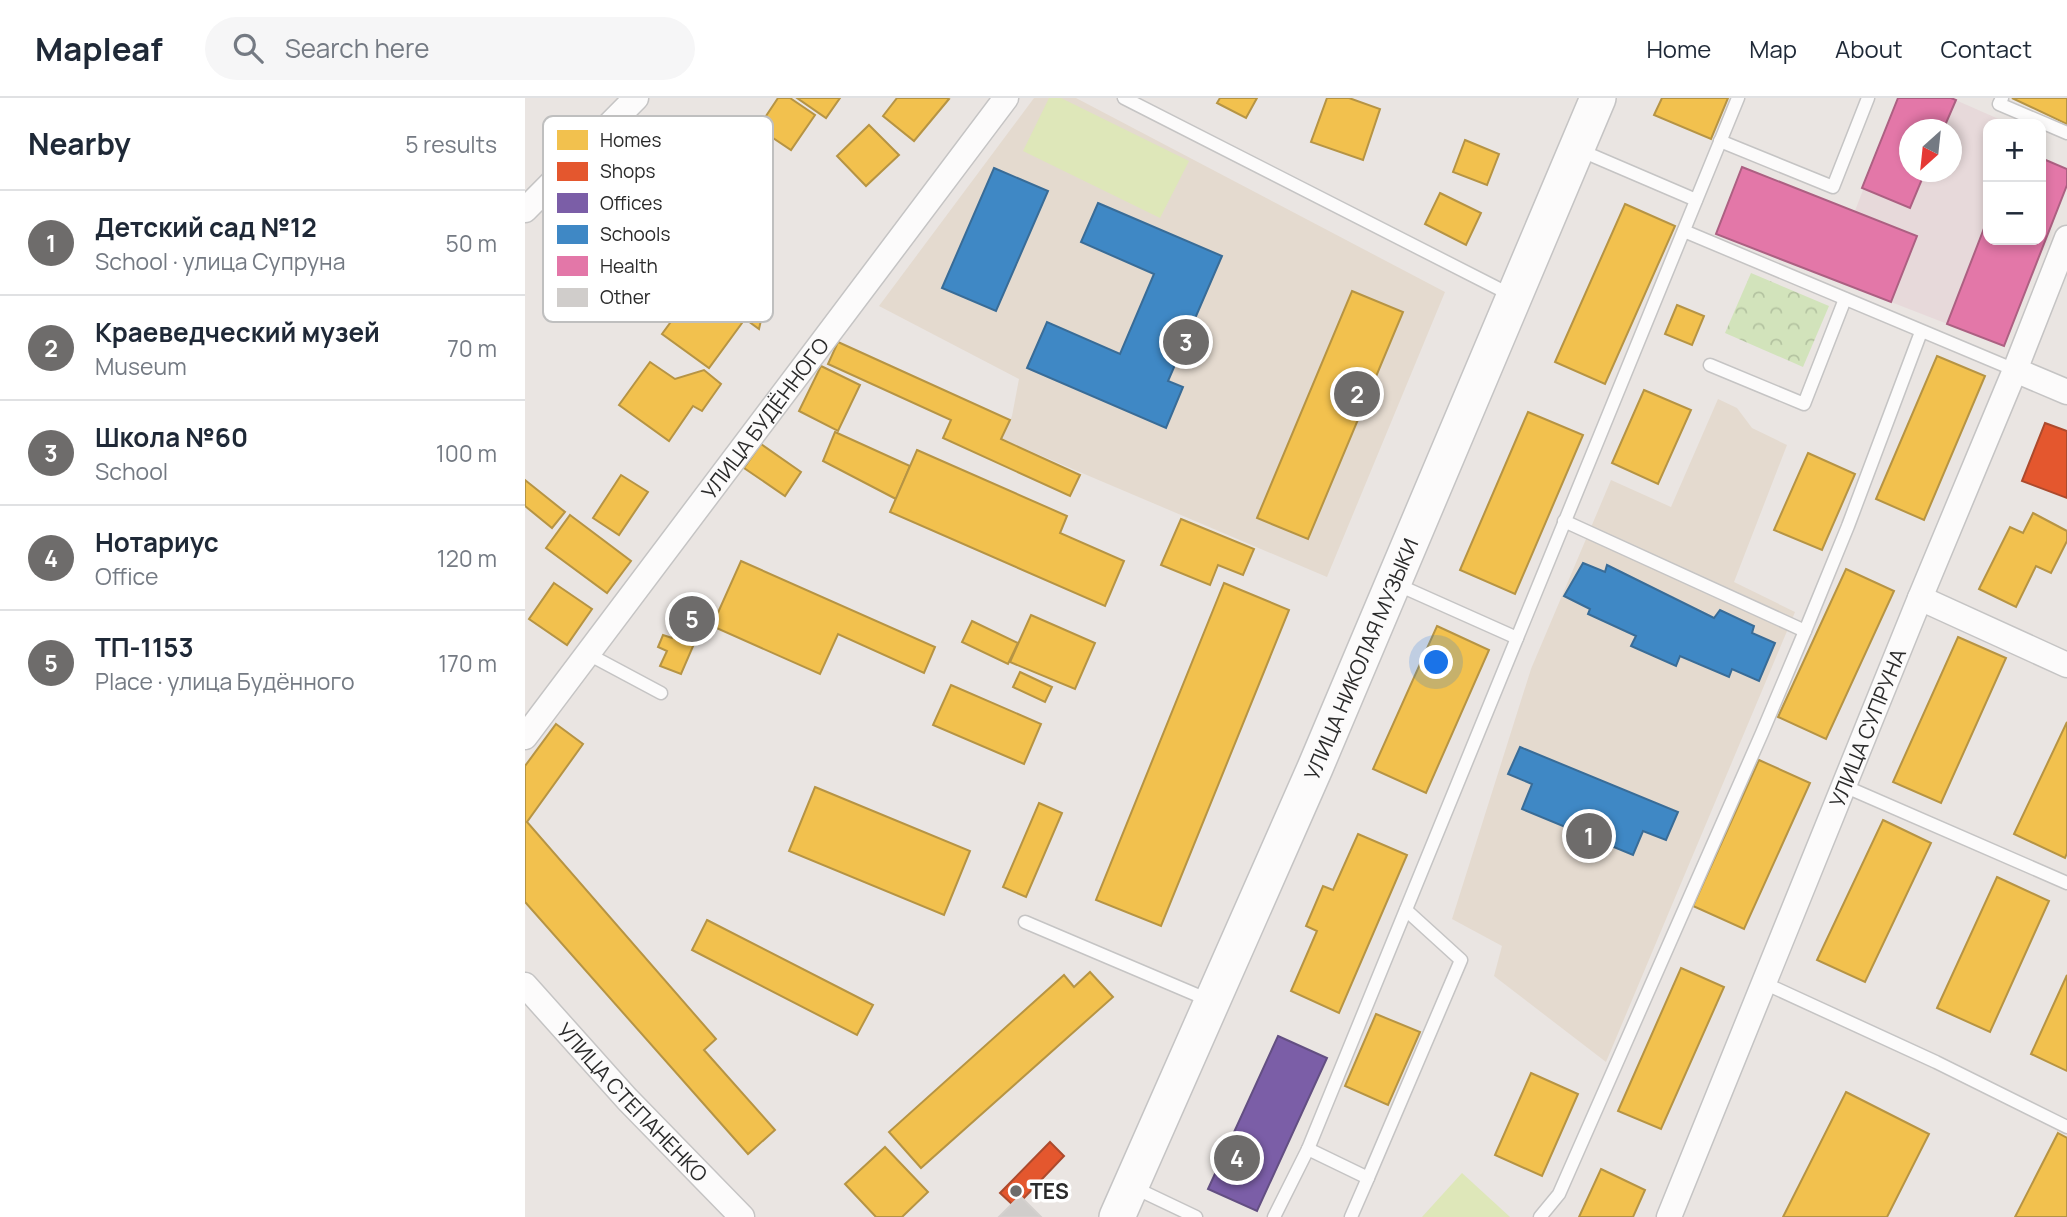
<!DOCTYPE html>
<meta charset="utf-8">
<style>
body{margin:0;font-family:Manrope,sans-serif;background:#f6f6f7;color:#1f2937}
.controls{position:absolute;right:21px;top:21px;display:grid;overflow:hidden;border-radius:14px;box-shadow:0 4px 10px #0003}
.controls button{width:63px;height:63px;display:grid;place-items:center;padding:0;border:0;border-bottom:2px solid #e0e1e3;background:#fff;color:#1f2937;font:35px sans-serif}
.compass{position:absolute;left:1374px;top:21px;width:63px;height:63px;border-radius:50%;background:#fff;box-shadow:0 4px 10px #0003;rotate:207deg}
.you{position:absolute;left:912px;top:565px;width:24px;height:24px;margin:-18px;border:5px solid #fff;border-radius:50%;background:#1a73e8;box-shadow:0 0 0 10px #1a73e833}
.badge{display:grid;place-items:center;width:46px;height:46px;border-radius:50%;background:#6e6c6b;color:#fff;font-size:23px;font-weight:700}
.pin{position:absolute;translate:-50% -50%;border:4px solid #fff;box-shadow:0 2px 7px #0006}
.list{margin:0;padding:0;list-style:none}
h2{display:flex;justify-content:space-between;align-items:center;height:91px;margin:0;padding:0 28px;font-size:30px}
h2 small{font-size:23px;font-weight:400;color:#747a83}
.list li{display:grid;grid-template-columns:46px 1fr auto;gap:21px;align-items:center;box-sizing:border-box;height:105px;padding:0 28px;border-top:2px solid #e0e1e3}
.list b{display:block;font-size:26px;white-space:nowrap}
.list p{margin:0;font-size:23px;white-space:nowrap;color:#747a83}
.list em{font-size:23px;font-style:normal;color:#747a83}
.icon{flex:none;width:38px;height:38px;fill:none;stroke:currentColor;stroke-width:2;stroke-linecap:round;stroke-linejoin:round}
.map{position:relative;flex:none;width:1542px;height:1119px;overflow:hidden}
header{display:flex;align-items:center;gap:42px;box-sizing:border-box;height:98px;padding:0 35px;background:#fff;border-bottom:2px solid #e0e1e3}
header strong{font-size:33px}
nav{display:flex;gap:38px;margin-inline-start:auto;font-size:24px}
.search{width:490px;height:63px;background:#f6f6f7;display:flex;align-items:center;gap:18px;box-sizing:border-box;padding:0 24px;border-radius:38px;color:#747a83;font-size:26px}
main{display:flex}
aside{flex:1;background:#fff}
.map>svg:first-child{display:block}
</style>
<header>
<strong>Mapleaf</strong>
<div class="search"><svg class="icon" aria-label="search" viewBox="0 0 24 24"><circle cx="10" cy="10" r="6"/><path d="M15 15l6 6"/></svg>Search here</div>
<nav><a>Home</a><a>Map</a><a>About</a><a>Contact</a></nav>
</header>
<main>
<aside>
<h2>Nearby<small>5 results</small></h2>
<ul class="list">
<li><span class="badge">1</span><div><b>Детский сад №12</b><p>School · улица Супруна</p></div><em>50 m</em></li>
<li><span class="badge">2</span><div><b>Краеведческий музей</b><p>Museum</p></div><em>70 m</em></li>
<li><span class="badge">3</span><div><b>Школа №60</b><p>School</p></div><em>100 m</em></li>
<li><span class="badge">4</span><div><b>Нотариус</b><p>Office</p></div><em>120 m</em></li>
<li><span class="badge">5</span><div><b>ТП-1153</b><p>Place · улица Будённого</p></div><em>170 m</em></li>
</ul>
</aside>
<div class="map">
<svg width="1542" height="1119" viewBox="0 0 1542 1119">
<defs>
<pattern id="park-crowns" width="20" height="18" patternUnits="userSpaceOnUse" patternTransform="scale(1.75)"><rect width="20" height="18" fill="#d2e3bb"/><path d="M2 6a3 3 0 1 1 6 0M12 15a3 3 0 1 1 6 0" fill="none" stroke="#b4c3a1"/></pattern>
</defs>
<rect width="100%" height="100%" fill="#eae5e2"/>
<g fill="#e4dacf">
<path d="M509,0H551L920,194L802,479L477,341L487,318L494,281L354,208Z"/>
<path d="M1193,301L1212,310L1227,330L1262,347L1209,484L1270,514L1081,964L969,878L977,848L927,821L1006,571L1086,382L1146,409Z"/>
</g>
<path fill="#e7d9da" fill-rule="evenodd" d="M1373,0H1426L1485,26H1463V142H1516V60L1542,71V87L1479,248L1366,204L1392,138L1330,113ZM1384,32H1426V74H1384Z"/>
<path fill="url(#park-crowns)" d="M1226,175L1304,208L1278,269L1200,235Z"/>
<g fill="#dee7b9">
<path d="M524,0H536L664,63L635,120L498,53Z"/>
<path d="M937,1075L985,1119H897Z"/>
</g>
<g fill="#f2c14e" stroke="#b69444" stroke-width="2">
<path d="M253,0H265L290,17L266,52L233,30Z"/>
<path d="M272,0H315L301,20Z"/>
<path d="M372,0H422L424,1L389,43L358,18Z"/>
<path d="M695,0H732L721,20L692,5Z"/>
<path d="M802,0H824L855,11L838,62L786,44Z"/>
<path d="M1137,0H1203L1186,41L1129,17Z"/>
<path d="M1487,0H1542V26Z"/>
<path d="M344,27L374,57L341,88L312,58Z"/>
<path d="M940,42L974,56L962,87L928,74Z"/>
<path d="M915,95L956,115L941,147L900,126Z"/>
<path d="M1100,106L1150,128L1080,286L1030,264Z"/>
<path d="M210,136L248,170L234,231L171,185Z"/>
<path d="M170,191L217,225L184,270L137,236Z"/>
<path d="M827,193L878,214L783,441L732,420Z"/>
<path d="M1152,207L1179,218L1167,247L1140,236Z"/>
<path d="M313,244L485,322L476,341L555,377L545,398L418,340L426,322L303,266Z"/>
<path d="M1412,258L1460,278L1399,422L1351,401Z"/>
<path d="M125,264L150,281L179,272L196,286L177,313L168,308L144,343L94,307Z"/>
<path d="M296,268L335,287L313,333L274,313Z"/>
<path d="M1119,292L1166,312L1133,386L1087,365Z"/>
<path d="M1003,314L1058,337L990,496L935,472Z"/>
<path d="M310,334L385,368L371,401L298,363Z"/>
<path d="M236,346L276,374L260,398L219,370Z"/>
<path d="M392,352L542,418L535,435L599,463L580,508L365,414Z"/>
<path d="M1283,355L1330,376L1297,452L1249,432Z"/>
<path d="M96,377L123,394L94,437L68,420Z"/>
<path d="M0,382L40,414L27,430L0,408Z"/>
<path d="M1508,415L1542,433V443L1526,475L1511,468L1491,509L1454,491L1485,429L1498,435Z"/>
<path d="M45,417L106,463L82,495L21,450Z"/>
<path d="M656,421L729,451L718,477L693,467L685,487L636,467Z"/>
<path d="M216,463L410,549L399,575L313,536L295,576L187,528Z"/>
<path d="M1321,471L1369,493L1301,641L1253,619Z"/>
<path d="M29,485L67,511L42,547L4,521Z"/>
<path d="M699,485L764,512L636,828L571,802Z"/>
<path d="M163,504L183,513L172,539L151,530Z"/>
<path d="M506,517L570,545L550,591L485,564Z"/>
<path d="M447,523L493,545L483,566L437,544Z"/>
<path d="M912,528L964,552L901,695L848,671Z"/>
<path d="M151,530L172,539L156,576L135,568L142,553L133,549L138,537L147,540Z"/>
<path d="M1433,539L1481,560L1416,705L1368,684Z"/>
<path d="M495,574L527,589L520,604L488,589Z"/>
<path d="M426,587L516,626L499,666L408,627Z"/>
<path d="M1542,624V755L1540,760L1489,736Z"/>
<path d="M31,626L58,646L2,724L191,941L179,952L250,1032L223,1056L0,804V668Z"/>
<path d="M1234,662L1285,685L1219,831L1168,808Z"/>
<path d="M290,689L445,753L419,817L264,753Z"/>
<path d="M514,705L537,715L501,799L478,789Z"/>
<path d="M1358,722L1406,745L1340,884L1292,862Z"/>
<path d="M833,736L882,757L814,915L766,893L792,833L781,828L798,788L808,792Z"/>
<path d="M1472,779L1524,803L1465,934L1412,910Z"/>
<path d="M182,822L348,907L332,937L167,852Z"/>
<path d="M1156,870L1199,889L1136,1031L1093,1013Z"/>
<path d="M565,874L588,899L396,1070L364,1034L539,877L549,889Z"/>
<path d="M1542,877V973L1506,956Z"/>
<path d="M851,916L895,934L863,1007L820,988Z"/>
<path d="M1006,975L1053,996L1017,1078L970,1057Z"/>
<path d="M1321,994L1404,1036L1362,1119H1258Z"/>
<path d="M1533,1035L1542,1040V1119H1490Z"/>
<path d="M360,1049L403,1094L377,1119H351L320,1086Z"/>
<path d="M1076,1071L1120,1092L1108,1119H1054Z"/>
</g>
<g fill="#e4572e" stroke="#ac4a2d" stroke-width="2">
<path d="M1520,325L1542,333V400L1497,383Z"/>
<path d="M525,1044L539,1058L498,1101L495,1098L487,1106L475,1095Z"/>
</g>
<path fill="#7b5ea7" stroke="#634f82" stroke-width="2" d="M753,938L802,960L732,1113L683,1091Z"/>
<g fill="#3f88c5" stroke="#396c97" stroke-width="2">
<path d="M469,70L523,93L471,213L417,190Z"/>
<path d="M573,105L697,158L643,283L658,289L641,330L502,270L522,224L595,256L629,176L556,144Z"/>
<path d="M1058,465L1080,474L1082,467L1189,520L1195,512L1229,528L1227,535L1250,545L1234,583L1207,571L1204,579L1155,558L1151,568L1106,548L1111,538L1063,516L1065,511L1039,498Z"/>
<path d="M995,649L1153,714L1141,742L1118,733L1108,757L997,711L1007,686L983,676Z"/>
</g>
<g fill="#e377a8" stroke="#ac6082" stroke-width="2">
<path d="M1373,0H1426L1431,2L1418,32H1384V74H1400L1385,110L1337,90Z"/>
<path d="M1516,60L1542,71V87L1479,248L1422,226L1463,120V142H1516Z"/>
<path d="M1217,69L1392,138L1366,204L1191,136Z"/>
</g>
<path fill="#d0cdcb" stroke="#d4d0ce" stroke-width="2" d="M495,1098L516,1119H474Z"/>
<g fill="none" stroke-linecap="round" stroke-linejoin="round">
<g stroke="#c5c4c4" stroke-width="15">
<g id="lane">
<path d="M599,0L988,198"/>
<path d="M1477,0L1474,6L1542,35"/>
<path d="M1195,43L1308,89L1343,0"/>
<path d="M1052,51L1171,102"/>
<path d="M1159,133L1490,272"/>
<path d="M1185,267L1279,306L1320,201"/>
<path d="M1039,423L1280,533"/>
<path d="M871,486L992,540"/>
<path d="M63,556L136,595"/>
<path d="M1319,688L1542,785"/>
<path d="M500,824L686,903"/>
<path d="M1239,885L1411,964L1542,1029"/>
<path d="M783,1051L843,1080L936,862L881,812"/>
<path d="M608,1089L671,1119"/>
<path d="M749,1119L783,1051L1213,0"/>
<path d="M826,1119L843,1080"/>
<path d="M1015,1119L1034,1096L1237,635L1280,533L1323,428L1396,234"/>
</g>
</g>
<g stroke="#c5c4c4" stroke-width="27">
<g id="street">
<path d="M0,112L111,0"/>
<path d="M1490,272L1542,294"/>
<path d="M1395,500L1542,567"/>
<path id="s1" d="M0,639L481,0"/>
<path id="s2" d="M0,887L102,1001L217,1119"/>
<path id="s3" d="M1144,1119L1395,500L1490,272L1542,140"/>
</g>
</g>
<g stroke="#c5c4c4" stroke-width="38">
<g id="secondary">
<path id="s4" d="M592,1119L790,670L1073,0"/>
</g>
</g>
<use href="#lane" stroke="#fcfbfb" stroke-width="12"/>
<use href="#street" stroke="#fcfbfb" stroke-width="24"/>
<use href="#secondary" stroke="#fcfbfb" stroke-width="35"/>
</g>
<circle fill="#6e6c6b" stroke="#fff" stroke-width="2.5" cx="491" cy="1093" r="7"/>
<g text-anchor="middle" dominant-baseline="central" stroke-width="7" stroke-linejoin="round" paint-order="stroke">
<g font-size="21" fill="#2b2b2b" stroke="#fff">
<text stroke="none"><textPath href="#s1" startOffset="399">УЛИЦА БУДЁННОГО</textPath></text>
<text stroke="none"><textPath href="#s4" startOffset="609">УЛИЦА НИКОЛАЯ МУЗЫКИ</textPath></text>
<text stroke="none"><textPath href="#s3" startOffset="528">УЛИЦА СУПРУНА</textPath></text>
<text stroke="none"><textPath href="#s2" startOffset="159">УЛИЦА СТЕПАНЕНКО</textPath></text>
</g>
<g font-size="21" font-weight="bold" fill="#2b2b2b" stroke="#fff" text-anchor="start">
<text x="505" y="1093">TES</text>
</g>
</g>
<rect x="18" y="18" width="230" height="206" rx="10" fill="#fff" stroke="#bfbfbf" stroke-width="2"/>
<rect x="32" y="32" width="31" height="20" fill="#f2c14e"/>
<rect x="32" y="64" width="31" height="19" fill="#e4572e"/>
<rect x="32" y="95" width="31" height="20" fill="#7b5ea7"/>
<rect x="32" y="127" width="31" height="19" fill="#3f88c5"/>
<rect x="32" y="158" width="31" height="20" fill="#e377a8"/>
<rect x="32" y="190" width="31" height="19" fill="#d0cdcb"/>
<g font-size="19" fill="#2b2b2b">
<text x="75" y="49">Homes</text>
<text x="75" y="80">Shops</text>
<text x="75" y="112">Offices</text>
<text x="75" y="143">Schools</text>
<text x="75" y="175">Health</text>
<text x="75" y="206">Other</text>
</g>
</svg>
<div class="controls">
<button>+</button>
<button>−</button>
</div>
<svg class="compass" viewBox="-18 -18 36 36"><path d="M0-13l5 13h-10z" fill="#e53935"/><path d="M0 13l5-13h-10z" fill="#747a83"/></svg>
<div class="you"></div>
<div class="pin badge" style="left:1064px;top:738px">1</div>
<div class="pin badge" style="left:832px;top:296px">2</div>
<div class="pin badge" style="left:661px;top:244px">3</div>
<div class="pin badge" style="left:712px;top:1060px">4</div>
<div class="pin badge" style="left:167px;top:521px">5</div>
</div>
</main>
